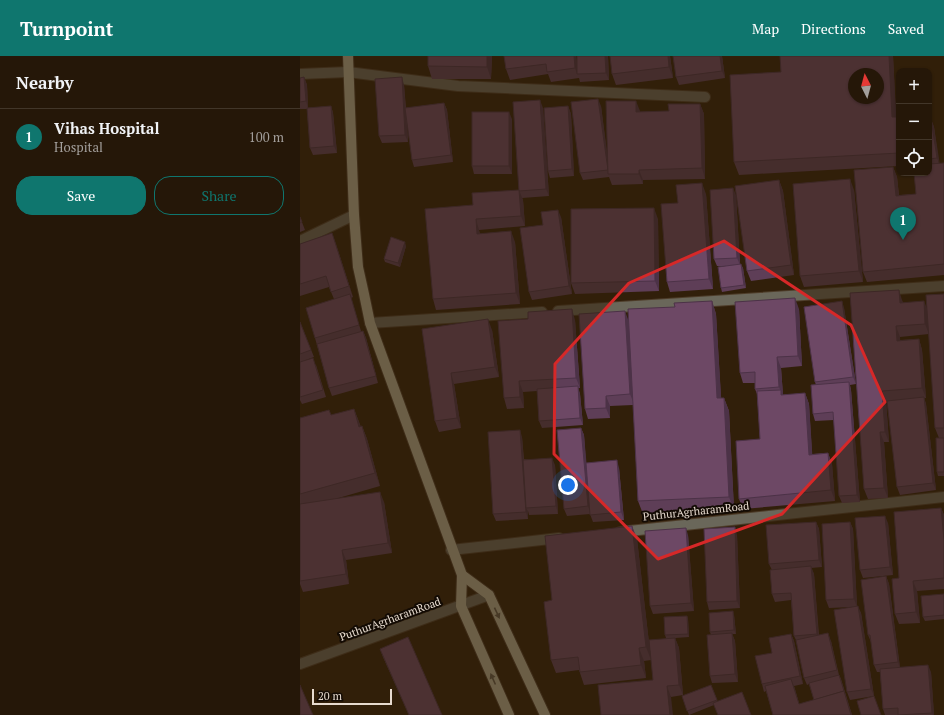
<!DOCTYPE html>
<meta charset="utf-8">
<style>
body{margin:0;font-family:"PT Serif",serif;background:#2d2012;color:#f1f3f6}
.controls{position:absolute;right:12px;top:12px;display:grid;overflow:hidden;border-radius:8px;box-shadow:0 1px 3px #0004}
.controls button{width:36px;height:36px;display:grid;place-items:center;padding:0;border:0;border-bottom:1px solid #423629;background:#251708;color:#f1f3f6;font:20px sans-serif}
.compass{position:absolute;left:548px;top:12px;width:36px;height:36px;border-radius:50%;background:#251708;box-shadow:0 1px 3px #0004;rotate:354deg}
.scale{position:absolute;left:12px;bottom:10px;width:80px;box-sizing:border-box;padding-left:4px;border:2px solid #e7dbcf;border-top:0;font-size:11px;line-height:14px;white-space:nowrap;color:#e7dbcf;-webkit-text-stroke:3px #130b04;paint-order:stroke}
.you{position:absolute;left:268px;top:429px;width:14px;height:14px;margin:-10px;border:3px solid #fff;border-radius:50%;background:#1a73e8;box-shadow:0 0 0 6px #1a73e833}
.badge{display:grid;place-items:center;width:26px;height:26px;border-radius:50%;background:#0f766e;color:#fff;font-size:13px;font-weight:700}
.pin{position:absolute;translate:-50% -33px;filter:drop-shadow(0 1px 2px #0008)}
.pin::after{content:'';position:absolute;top:21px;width:14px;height:12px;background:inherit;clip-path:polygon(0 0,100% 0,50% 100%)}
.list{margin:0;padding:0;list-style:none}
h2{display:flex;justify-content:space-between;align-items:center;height:52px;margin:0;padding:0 16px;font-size:17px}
h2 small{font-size:13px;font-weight:400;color:#a39f9c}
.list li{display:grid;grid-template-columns:26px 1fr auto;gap:12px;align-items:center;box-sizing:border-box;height:56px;padding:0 16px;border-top:1px solid #423629}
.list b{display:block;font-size:15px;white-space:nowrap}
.list p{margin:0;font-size:13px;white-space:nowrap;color:#a39f9c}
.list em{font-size:13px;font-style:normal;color:#a39f9c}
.actions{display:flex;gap:8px;padding:12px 16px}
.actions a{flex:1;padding:9px 0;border:1px solid #0f766e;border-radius:16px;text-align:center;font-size:14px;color:#0f766e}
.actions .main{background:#0f766e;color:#fff}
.icon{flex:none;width:22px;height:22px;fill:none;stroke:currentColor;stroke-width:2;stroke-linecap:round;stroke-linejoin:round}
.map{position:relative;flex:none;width:644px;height:659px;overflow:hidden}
header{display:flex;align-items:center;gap:24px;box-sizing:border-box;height:56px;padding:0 20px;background:#0f766e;color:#fff}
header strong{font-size:19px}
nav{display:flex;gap:22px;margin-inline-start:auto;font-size:14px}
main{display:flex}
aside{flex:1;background:#251708}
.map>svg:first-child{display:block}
</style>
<header>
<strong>Turnpoint</strong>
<nav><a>Map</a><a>Directions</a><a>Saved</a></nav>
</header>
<main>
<aside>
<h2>Nearby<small></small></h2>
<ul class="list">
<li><span class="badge">1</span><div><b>Vihas Hospital</b><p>Hospital</p></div><em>100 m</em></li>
</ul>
<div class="actions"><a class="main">Save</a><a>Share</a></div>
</aside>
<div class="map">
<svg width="644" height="659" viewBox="0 0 644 659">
<rect width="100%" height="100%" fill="#311f0a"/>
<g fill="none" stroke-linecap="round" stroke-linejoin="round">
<g stroke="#4e3d2a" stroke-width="12">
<g id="minor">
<path d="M0,18L48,16L158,30L405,41"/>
<path d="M0,185L54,159"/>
<path d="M258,255L644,230"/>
<path d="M70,267L242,256"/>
<path d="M320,476L644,441"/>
<path d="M151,494L259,482"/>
<path d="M0,608L189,539"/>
</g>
</g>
<g stroke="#4e3d2a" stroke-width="12">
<g id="major">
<path d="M48,0L54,159L58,211L64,238L70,267L162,519L161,550L209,659"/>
<path d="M162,519L189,539L245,659"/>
</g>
</g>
<use href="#minor" stroke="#6a675a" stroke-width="10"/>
<use href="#major" stroke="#b2aa91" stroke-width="10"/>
</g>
<g fill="#5e3e57">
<path d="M128,0H192L191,23H132L128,10Z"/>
<path d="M204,0H276L277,8L308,0L309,24L280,26L279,22L251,26L248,18L210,24L206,13Z"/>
<path d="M370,0L373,22L316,29L312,18Z"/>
<path d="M373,0H422L425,22L379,29L376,21Z"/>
<path d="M480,0H593L596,61L599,63V110L439,119L434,106L481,16Z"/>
<path d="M4,21L7,29L8,52L31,50L33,57L37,97L13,99L10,92L7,53H0V22Z"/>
<path d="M104,29L106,52L144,47L147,54L153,106L114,111L112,104L107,64L108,86L82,87L79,80Z"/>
<path d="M400,48L404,58L405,123L343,124V128L312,129L309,121L283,124L280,117L301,50L307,98L340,55V56L369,55Z"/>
<path d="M268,50L271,58L274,120L250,122L248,115Z"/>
<path d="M243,52L249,140L222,142L223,144L225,170L179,174L180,178L215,186L220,248L136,254L133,243L173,149L219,134Z"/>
<path d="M212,63V118H174L172,110Z"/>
<path d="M631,63L634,71L639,108L644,107V219L567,226L563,216L593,111L597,121L599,139L616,138L629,117V64Z"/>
<path d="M479,124L483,135L494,219L451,225L447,215Z"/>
<path d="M554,134L563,226L504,231L500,220Z"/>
<path d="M406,138L413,233L370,236L367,226L378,147Z"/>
<path d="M436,139L440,208L443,212L446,232L422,236L421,232L429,210H417L414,203Z"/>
<path d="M0,161L5,174L0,176Z"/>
<path d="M261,161L272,238L232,244L229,236Z"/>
<path d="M358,163L359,235L275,238L271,227Z"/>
<path d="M32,177L53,241L51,242L61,275H63L66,282L78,327L32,340L29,332L15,282L34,243L29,231L0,240V188Z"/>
<path d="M106,190L100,211L85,206L84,203Z"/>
<path d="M550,237L602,244L603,247L627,254L644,238V420H638L637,416L639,382L635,372L629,278L600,281V284L619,283L622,294L626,342H624L626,348L636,434L600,439L597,431L587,345H586L589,386H584L588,442L568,443L564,433Z"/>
<path d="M412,245L416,258L421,342H424L429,355L434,453L343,458L338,445L333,349L310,350V362L288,363L285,353L329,266L375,251Z"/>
<path d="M544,252L556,328L550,329L551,334L560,446L542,447L539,440L534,364L515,365L513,358L516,329L515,326Z"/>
<path d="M499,253L502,310L481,312L483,339L505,337L509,348L512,398L528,397L532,408L535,445L443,453L439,443L460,383L457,338L455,333V327H443L440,317Z"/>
<path d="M275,264L280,332H278L280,338L283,369L242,372L239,365L237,335L223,336L224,352L207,353L204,342Z"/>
<path d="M0,266L14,301L6,304L16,309L26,341L2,348L0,344Z"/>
<path d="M122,273L192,274L199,321L154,328L161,372L139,376L135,365Z"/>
<path d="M54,353L61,371L62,370L67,383L80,430L35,443L84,446L92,497L46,504L49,528L3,536L0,528V362L29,354L31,359Z"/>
<path d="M281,372L284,379L286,407L319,412L324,464L293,466L290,458L267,460L264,453Z"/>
<path d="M222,381L224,403L255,409L258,458L229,459L228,455V463L196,465L193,458Z"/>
<path d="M641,452L644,459V533L617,535L620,567L599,568L595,558L599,522Z"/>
<path d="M516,466L519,473L522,511L511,512L514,518L519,579L531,585L539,619L541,623L552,659H473L466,635L464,636L462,628L472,597L491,578L494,585L503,628L494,630L499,648L514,644L509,628L507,629L504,622L496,584L494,580L491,544L475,546L472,538V514L469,508Z"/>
<path d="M550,466L553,473L557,550L561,557L574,640L550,644L547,636L553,551L529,552L526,544Z"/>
<path d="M588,467L593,519L563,522L560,514Z"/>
<path d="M332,470L337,483L351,604L344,605L346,622L284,629L279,614L256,617L251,604L252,544Z"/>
<path d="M388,479L394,555L353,558L350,550Z"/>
<path d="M437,479L440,552L409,554L407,546Z"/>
<path d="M586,520L589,528L600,611L631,616L634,659H585L583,653L580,616H577L574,609L571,586L568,579Z"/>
<path d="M644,538V563L625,565L623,561Z"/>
<path d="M434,559L436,578H432L435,585L438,626L412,627L410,620L411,579L410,576Z"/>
<path d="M387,560L388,563L389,581L375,582L379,592L383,639L371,641L353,624L366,582L365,579Z"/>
<path d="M80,593L142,659H109L83,601Z"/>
<path d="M411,629L418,646L414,649L389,659L382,640Z"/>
</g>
<g fill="#4c3247">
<path d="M187,0H192L191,23L187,11Z"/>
<path d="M274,0H276L278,18H277L275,12Z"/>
<path d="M305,0H308L309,24L306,17Z"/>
<path d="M368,0H370L373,22L369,11Z"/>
<path d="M420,0H422L425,22L422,15Z"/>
<path d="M589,0H593L597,74L592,61Z"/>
<path d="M4,21L7,29L8,52L6,45Z"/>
<path d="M102,21L104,29L108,86L105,79Z"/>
<path d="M298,43L301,50L310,118L308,114Z"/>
<path d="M240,44L243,52L249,140L246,133Z"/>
<path d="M336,45L340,55V66L336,56Z"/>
<path d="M144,47L147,54L153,106L151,99Z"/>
<path d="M400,48L404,58L405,123L402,112Z"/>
<path d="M31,50L33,57L37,97L34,90Z"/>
<path d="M268,50L271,58L274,120L272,113Z"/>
<path d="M209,56L212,63V118L209,110Z"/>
<path d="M631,63L634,71L640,109L637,102Z"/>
<path d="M593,111L597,121L600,150L596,140Z"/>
<path d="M339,114L343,124V128L339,118Z"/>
<path d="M550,123L554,134L563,226L559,215Z"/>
<path d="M479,124L483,135L494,219L491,209Z"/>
<path d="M402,127L406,138L413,233L409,223Z"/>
<path d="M433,132L436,139L440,209L437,202Z"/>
<path d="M219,134L223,144L225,170L221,160Z"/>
<path d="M354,152L358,163L359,235L355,225Z"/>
<path d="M258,154L261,161L272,238L269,230Z"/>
<path d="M176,163L179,174L180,188L177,178Z"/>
<path d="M211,175L215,186L220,248L216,237Z"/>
<path d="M32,177L36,188L53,241L49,230Z"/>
<path d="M105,186L106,190L100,211L98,207Z"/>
<path d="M441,208L443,212L446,232L444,229Z"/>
<path d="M599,234L602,244L604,257L600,247Z"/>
<path d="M495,242L499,253L502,310L498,300Z"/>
<path d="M412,245L416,258L422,355L417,342Z"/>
<path d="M542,245L544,252L556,328L553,321Z"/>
<path d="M624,245L628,255L629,278L625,268Z"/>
<path d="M272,253L275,264L280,332L276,322Z"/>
<path d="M325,255L329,266L334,348L330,338Z"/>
<path d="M188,263L192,274L199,321L195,311Z"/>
<path d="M596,270L600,281L601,295L597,285Z"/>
<path d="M63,275L66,282L78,327L76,320Z"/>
<path d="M619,283L622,294L626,342L622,332Z"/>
<path d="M477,301L481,312L483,339H481V336L479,331Z"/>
<path d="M151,317L154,328L161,372L157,362Z"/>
<path d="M219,325L223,336L224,352L220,341Z"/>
<path d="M549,326L551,334L560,446L557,439Z"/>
<path d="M278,330L280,338L283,369L280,362Z"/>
<path d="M582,335L586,345L589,386L585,376Z"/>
<path d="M505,337L509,348L513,409L509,399Z"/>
<path d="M306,340L310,350V362L306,352Z"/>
<path d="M624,341L626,348L636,434L633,427Z"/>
<path d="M424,342L429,355L434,453L429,441Z"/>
<path d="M54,353L59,366L64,384L59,371Z"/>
<path d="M62,370L67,383L80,430L75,417Z"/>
<path d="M281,372L284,379L291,458L288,450Z"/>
<path d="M220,374L222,381L227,452H226L228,455V463L226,456Z"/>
<path d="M580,376L584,386L588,442L584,432Z"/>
<path d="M528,397L532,408L535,445L531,434Z"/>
<path d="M252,402L255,409L258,458L256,450Z"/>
<path d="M317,404L319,412L324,464L321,456Z"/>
<path d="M80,436L84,446L92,497L88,487Z"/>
<path d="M641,452L644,459V484Z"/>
<path d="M585,460L588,467L593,519L590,511Z"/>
<path d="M516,466L519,473L522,511L519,504Z"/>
<path d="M550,466L553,473L557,551L554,543Z"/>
<path d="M332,470L337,483L351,604L346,591Z"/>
<path d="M435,471L437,479L440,552L437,545Z"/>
<path d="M386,472L388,479L394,555L391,547Z"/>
<path d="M42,494L46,504L49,528L46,518Z"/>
<path d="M511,510L514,518L519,585L517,578Z"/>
<path d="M586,520L589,528L600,613L598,606Z"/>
<path d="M613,525L617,535L620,567L616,556Z"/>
<path d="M558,550L561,557L574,640L571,633Z"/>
<path d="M433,555L434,559L436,578L434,574Z"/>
<path d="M387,560L388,563L389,581L388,578Z"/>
<path d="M432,577L435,585L438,626L435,618Z"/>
<path d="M528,577L531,585L539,622L537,614Z"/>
<path d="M491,578L494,585L503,628L500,620Z"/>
<path d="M375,582L379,592L383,639L379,629Z"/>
<path d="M339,592L344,605L346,622L341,609Z"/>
<path d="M628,609L631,616L634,659H633L632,657Z"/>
<path d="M539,619L545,637L552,659H551Z"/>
<path d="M491,623L495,633L502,658L499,648Z"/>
<path d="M367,630L371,641L373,659H370Z"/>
</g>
<g fill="#6d4865" stroke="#4c3247" fill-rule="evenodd">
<path d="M128,0H187V11L128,10Z"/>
<path d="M204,0H274L275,12L247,16L246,8L206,13Z"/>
<path d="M277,0H305L306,17L277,18Z"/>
<path d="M310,0H368L369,11L312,18Z"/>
<path d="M373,0H420L422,15L376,21Z"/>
<path d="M480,0H589L592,61H598L599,97L434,106L430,19L481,16ZM554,18H578V42H554Z"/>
<path d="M4,21L6,45L0,46V22Z"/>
<path d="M102,21L105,79L79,80L75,23Z"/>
<path d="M298,43L308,114L280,117L271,46Z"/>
<path d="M240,44L246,133L219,135L213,46Z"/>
<path d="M306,45H336V56L369,55L368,48H400L402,112L339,114V118H308Z"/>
<path d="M144,47L151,99L112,104L105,52Z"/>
<path d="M31,50L34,90L10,92L7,52Z"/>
<path d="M268,50L272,113L248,115L244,52Z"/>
<rect x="172" y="56" width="37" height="54"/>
<path d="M631,63L637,102L629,103V64Z"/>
<path d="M644,107V208L563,216L554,114L593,111L596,140L616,138L614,117H629V108Z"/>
<path d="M550,123L559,215L500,220L493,128Z"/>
<path d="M479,124L491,209L447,215L435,130Z"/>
<path d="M402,127L409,223L367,226L361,148L378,147L376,129Z"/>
<path d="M433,132L437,202L414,203L410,134Z"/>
<path d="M219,134L221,160L176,163L177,178L211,175L216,237L133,243L125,153L173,149L172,137Z"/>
<path d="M354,152L355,225L271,227V153Z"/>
<path d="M258,154L269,230L229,236L220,172L243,169L241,156Z"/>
<path d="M0,161L2,166L0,167Z"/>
<path d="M32,177L49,230L31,236L26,220L0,228V188Z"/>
<path d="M91,181L105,186L98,207L84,203Z"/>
<path d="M441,208L444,229L421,232L418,211Z"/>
<path d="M599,234L600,247L624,245L625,268L596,270L597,285L619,283L622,332L582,335L585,376H580L584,432L564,433L550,237Z"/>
<path d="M50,238L59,269L15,282L6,252Z"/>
<path d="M644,238V372H635L626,239Z"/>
<path d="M495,242L498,300L477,301L479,331L455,333V316L440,317L435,246Z"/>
<path d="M412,245L417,342H424L429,441L338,445L328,253L375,251L374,247Z"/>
<path d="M542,245L553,321L515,326L504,251Z"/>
<path d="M272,253L276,322L219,325L220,341L204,342L198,265L228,263V256Z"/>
<path d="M325,255L330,338L306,340V352L285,353L279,258Z"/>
<path d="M188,263L195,311L151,317L157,362L135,365L122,273Z"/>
<path d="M0,266L11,294L0,298Z"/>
<path d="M63,275L76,320L29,332L17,288Z"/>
<path d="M13,302L23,334L0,341V306Z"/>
<path d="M549,326L557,439L539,440L533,356L513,358L511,329Z"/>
<path d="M278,330L280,362L239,365L237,333Z"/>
<path d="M481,334V339L505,337L509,399L528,397L531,434L439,443L436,385L460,383L457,335Z"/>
<path d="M624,341L633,427L597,431L587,345Z"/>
<path d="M54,353L59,371L62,370L75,417L0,438V362L29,354L31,359Z"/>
<path d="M281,372L288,450L264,453L257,374Z"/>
<path d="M220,374L226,456L193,458L188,376Z"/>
<path d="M636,382H644V416H637Z"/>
<path d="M252,402L256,450L226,452L223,404Z"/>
<path d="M317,404L321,456L290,459L286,407Z"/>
<path d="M80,436L88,487L42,494L46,518L0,525V448Z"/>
<path d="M641,452L644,484V522L613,525L616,556L595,558L592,523L599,522L594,456Z"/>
<path d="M585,460L590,511L560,514L555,462Z"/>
<path d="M516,466L519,504L469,508L466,469Z"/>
<path d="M550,466L554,543L526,544L522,468Z"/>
<path d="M332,470L346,591L339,592L341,609L280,616L278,601L251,604L244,546L252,544L245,480Z"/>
<path d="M435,471L437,545L407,546L404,473Z"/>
<path d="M386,472L391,547L350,550L345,475Z"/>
<path d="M511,510L517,578L494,580L491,537L472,538L470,514Z"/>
<path d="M586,520L598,606L574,609L570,579H568L561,524Z"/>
<path d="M644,538V559L623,561L621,540Z"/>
<path d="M558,550L571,633L547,636L534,554Z"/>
<path d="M433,555L434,574L410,576L409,557Z"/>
<path d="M387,560L388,578L365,579L364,561Z"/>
<path d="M432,577L435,618L410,620L407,579Z"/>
<path d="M528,577L537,614L504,622L496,584Z"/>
<path d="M491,578L500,620L462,628L455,600L472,597L469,582Z"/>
<path d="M108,581L142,659H109L80,593Z"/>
<path d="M375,582L379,629L367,630L370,659H301L298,629L353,624L349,584Z"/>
<path d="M628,609L632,657L598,659V652L583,653L580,613Z"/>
<path d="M539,619L544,635L514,644L509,627Z"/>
<path d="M491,623L499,648L544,635L551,659H473L465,630Z"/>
<path d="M0,629L13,659H0Z"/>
<path d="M411,629L417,644L387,655L382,640Z"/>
<path d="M442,636L451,659H418L413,647Z"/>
<path d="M574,640L581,659H561L557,645Z"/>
</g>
<defs><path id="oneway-solid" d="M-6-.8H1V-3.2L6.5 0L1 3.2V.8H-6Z"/></defs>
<g fill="#625a4a">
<use href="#oneway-solid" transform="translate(197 557) rotate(65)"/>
<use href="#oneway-solid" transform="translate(193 623) rotate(-114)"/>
</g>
<path d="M0 0H644V659H0ZM424,185L551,269L585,346L482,458L358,503L254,398L255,308L329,227Z" fill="#311f0a" fill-opacity=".55" fill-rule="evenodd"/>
<path fill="none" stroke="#d62828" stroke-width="3" stroke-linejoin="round" d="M424,185L551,269L585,346L482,458L358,503L254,398L255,308L329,227Z"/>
<g text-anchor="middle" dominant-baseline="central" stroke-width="4" stroke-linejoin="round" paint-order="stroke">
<g font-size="11" fill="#e7dbcf" stroke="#130b04">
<text transform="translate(396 455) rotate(-6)">PuthurAgrharamRoad</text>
<text transform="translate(90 563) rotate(-20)">PuthurAgrharamRoad</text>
</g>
</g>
</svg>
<div class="controls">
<button>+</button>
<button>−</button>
<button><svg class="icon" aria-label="locate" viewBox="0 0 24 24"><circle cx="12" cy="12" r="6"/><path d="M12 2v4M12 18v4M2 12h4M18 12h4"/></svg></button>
</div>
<svg class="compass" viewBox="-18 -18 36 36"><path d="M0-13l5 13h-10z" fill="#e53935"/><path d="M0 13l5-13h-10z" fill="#a39f9c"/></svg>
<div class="scale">20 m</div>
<div class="you"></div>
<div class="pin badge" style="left:603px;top:184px">1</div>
</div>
</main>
